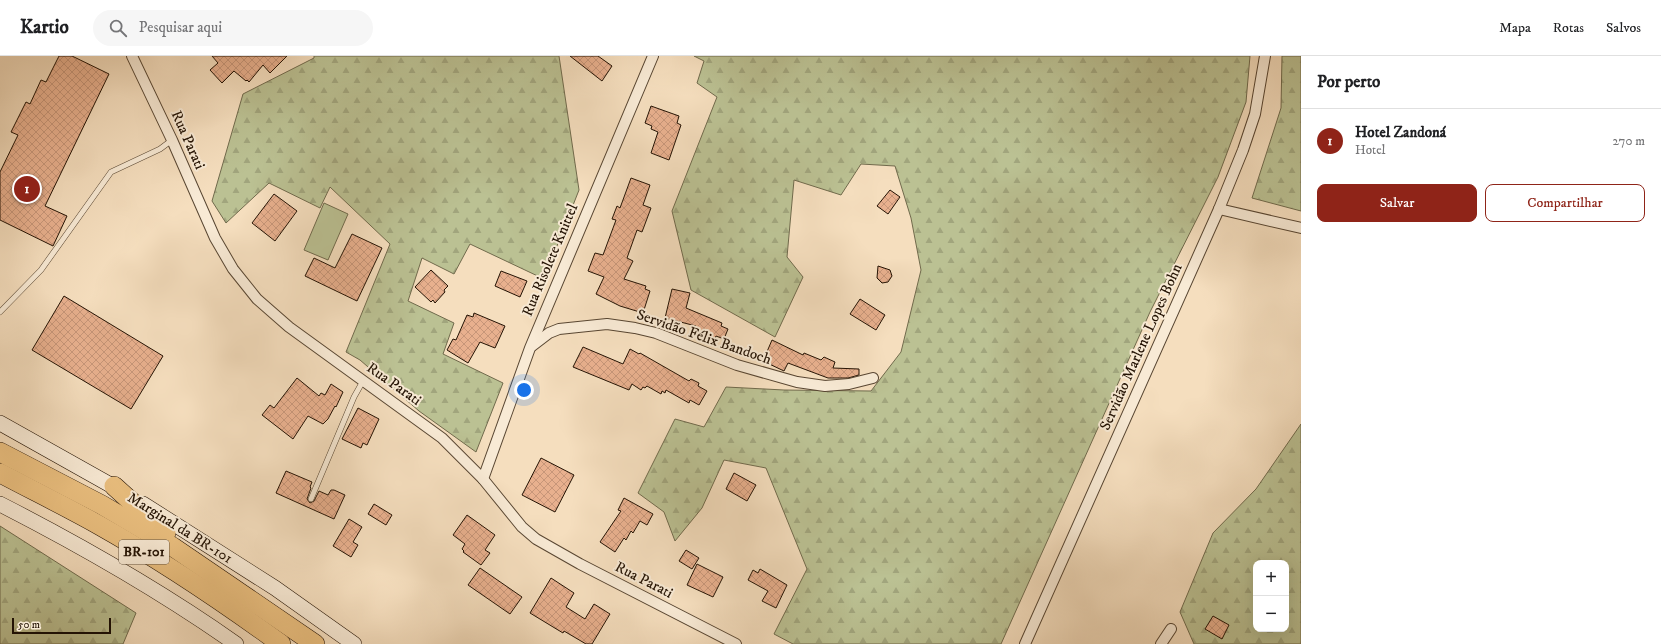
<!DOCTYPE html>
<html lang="pt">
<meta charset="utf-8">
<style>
body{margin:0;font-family:"IM FELL DW Pica",serif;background:#f6f6f6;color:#202124}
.controls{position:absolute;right:12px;bottom:12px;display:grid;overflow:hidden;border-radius:8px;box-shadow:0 4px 16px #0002}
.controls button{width:36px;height:36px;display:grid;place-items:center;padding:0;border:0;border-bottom:1px solid #e0e0e0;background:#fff;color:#202124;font:20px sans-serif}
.scale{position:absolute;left:12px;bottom:10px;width:99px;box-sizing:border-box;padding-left:4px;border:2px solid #241304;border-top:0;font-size:11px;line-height:14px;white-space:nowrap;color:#241304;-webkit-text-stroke:3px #f8ead5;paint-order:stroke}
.you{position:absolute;left:524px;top:334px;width:14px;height:14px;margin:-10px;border:3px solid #fff;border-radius:50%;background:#1a73e8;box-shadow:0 0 0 6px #1a73e833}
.badge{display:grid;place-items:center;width:26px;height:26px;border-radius:50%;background:#8f2418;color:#fff;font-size:13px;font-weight:700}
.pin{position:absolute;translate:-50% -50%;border:2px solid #fff;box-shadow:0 1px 4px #0006}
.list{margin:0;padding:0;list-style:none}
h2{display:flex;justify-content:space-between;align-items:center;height:52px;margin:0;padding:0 16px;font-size:17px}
h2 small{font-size:13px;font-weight:400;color:#757577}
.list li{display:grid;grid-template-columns:26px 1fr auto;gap:12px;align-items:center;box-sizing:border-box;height:64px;padding:0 16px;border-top:1px solid #e0e0e0}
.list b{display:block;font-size:15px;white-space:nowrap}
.list p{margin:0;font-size:13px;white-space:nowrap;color:#757577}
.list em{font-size:13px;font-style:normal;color:#757577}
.actions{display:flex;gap:8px;padding:12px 16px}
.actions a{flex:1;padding:9px 0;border:1px solid #8f2418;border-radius:8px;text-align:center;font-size:14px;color:#8f2418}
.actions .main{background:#8f2418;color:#fff}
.icon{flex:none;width:22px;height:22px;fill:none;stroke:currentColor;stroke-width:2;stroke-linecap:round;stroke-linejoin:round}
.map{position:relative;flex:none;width:1301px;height:588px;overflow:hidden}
header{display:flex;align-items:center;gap:24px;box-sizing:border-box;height:56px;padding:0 20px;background:#fff;border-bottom:1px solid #e0e0e0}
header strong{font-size:19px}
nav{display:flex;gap:22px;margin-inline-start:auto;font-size:14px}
.search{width:280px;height:36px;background:#f6f6f6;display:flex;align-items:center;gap:10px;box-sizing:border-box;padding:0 14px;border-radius:22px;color:#757577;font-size:15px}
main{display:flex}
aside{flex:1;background:#fff}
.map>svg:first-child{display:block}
</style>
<header>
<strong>Kartio</strong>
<div class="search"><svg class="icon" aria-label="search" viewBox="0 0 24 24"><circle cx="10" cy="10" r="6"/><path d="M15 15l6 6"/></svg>Pesquisar aqui</div>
<nav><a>Mapa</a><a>Rotas</a><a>Salvos</a></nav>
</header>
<main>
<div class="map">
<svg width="1301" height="588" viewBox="0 0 1301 588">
<defs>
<pattern id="forest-firs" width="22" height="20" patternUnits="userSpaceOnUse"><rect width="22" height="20" fill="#bbc193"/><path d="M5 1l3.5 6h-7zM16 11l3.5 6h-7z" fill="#a1a57d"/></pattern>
<pattern id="building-cross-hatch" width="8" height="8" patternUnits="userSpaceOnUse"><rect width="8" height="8" fill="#e8b08e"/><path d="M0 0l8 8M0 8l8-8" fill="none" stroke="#c79679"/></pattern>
</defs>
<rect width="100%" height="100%" fill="#f5debe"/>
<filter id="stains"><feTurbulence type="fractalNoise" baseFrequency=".005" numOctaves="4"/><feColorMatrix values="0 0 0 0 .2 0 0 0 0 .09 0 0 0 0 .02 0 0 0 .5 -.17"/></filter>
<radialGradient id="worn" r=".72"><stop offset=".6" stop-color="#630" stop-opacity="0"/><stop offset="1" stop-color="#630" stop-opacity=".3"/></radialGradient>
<g fill="url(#forest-firs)" stroke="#706a4c" fill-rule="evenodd">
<path d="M314,0H559L579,134L544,223L470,188L454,218L422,202L408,245L454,267L443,298L503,327L476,396L419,355L360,304L346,296L390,188L330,131L320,152L269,127L226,167L212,145L243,38L314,2Z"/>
<path d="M694,0H1250L1246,46L1218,121L1150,256L1001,588H793L774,578L807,513L766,412L724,404L702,452L675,485L664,456L638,437L675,363L704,371L726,331L784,334L871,335L901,296L921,214L911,162L895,110L861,108L841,139L794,124L787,201L803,221L775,281L691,234L672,155L717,41L697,27L704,5Z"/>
<path d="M1282,0H1301V155L1252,142L1281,52Z"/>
<path d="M1301,368V588H1194L1180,556L1213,477L1256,433ZM1256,507H1286V573H1256Z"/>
<path d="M0,470L136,557L123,588H0Z"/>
</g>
<path fill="#bbc193" stroke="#706a4c" d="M324,147L348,158L328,204L304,194Z"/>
<g fill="url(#building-cross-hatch)" stroke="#241304">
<path d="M59,0H72L109,18L45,150L67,160L53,190L0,164V116L18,79L11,76L26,46L30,48L41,24L46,26Z"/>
<path d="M212,0H287L270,17L263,9L249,26L247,24L246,25L234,15L222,27L210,14L218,7Z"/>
<path d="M570,0H598L612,10L602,25Z"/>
<path d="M651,50L679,60L677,67L681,69L669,104L651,97L658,76L651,73L652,70L645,67Z"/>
<path d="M631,122L650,129L643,149L651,152L642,176L637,174L627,202L633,205L624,223L646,230L645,233L650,235L643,257L620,250L596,238L604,221L588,215L595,197L603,199L616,164L612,163L617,150L620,152Z"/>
<path d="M890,134L900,141L888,158L877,150Z"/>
<path d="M274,138L297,155L275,185L252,167Z"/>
<path d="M352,178L382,192L357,245L305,220L314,202L335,212Z"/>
<path d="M878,210L890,214L892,220L888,226L882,227L877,222Z"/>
<path d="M431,214L448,230L444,234L445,236L435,247L433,244L431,246L415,231Z"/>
<path d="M501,215L527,225L520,241L495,230Z"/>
<path d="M672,233L690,237L686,252L722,267L721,270L728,273L724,283L716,280L713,287L692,277L696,270L665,262Z"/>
<path d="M64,240L163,300L131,353L32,294Z"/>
<path d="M860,243L885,259L876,274L850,258Z"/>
<path d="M474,257L505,270L495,292L480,286L468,307L447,294L453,283L456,284L467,259L473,261Z"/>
<path d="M772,284L803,299L804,297L821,304L824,301L835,306L833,312L859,313V319L848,322H828L788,307L784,315L763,305Z"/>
<path d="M583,291L623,308L630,293L639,298L640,297L689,325L691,323L699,327L698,330L707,335L699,349L690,344L689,347L666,334L665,337L662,335L661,338L647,330L645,332L643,331L641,334L632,328L629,334L573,311Z"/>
<path d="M297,322L319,340L321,337L325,339L331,328L343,336L336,351L335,350L328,363L323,368L308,360L293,383L262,359L270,349L274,352Z"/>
<path d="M358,352L379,363L367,389L363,387L361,392L342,383Z"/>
<path d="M541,402L574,419L555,456L522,439Z"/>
<path d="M286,415L312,426L310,431L311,432L307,443L310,447L314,445L319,435L328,439L331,434H334L345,439L334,463L276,437Z"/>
<path d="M734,417L756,429L747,445L726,433Z"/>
<path d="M624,442L653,458L647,469L640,465L633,477L631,475L626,484L624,482L615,496L600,486L621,455L618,454Z"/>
<path d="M374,448L392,459L386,469L368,458Z"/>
<path d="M467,459L495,479L485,494L490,497L481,509L463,496L464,495L462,493L465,488L453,479Z"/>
<path d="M349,463L362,471L353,486L358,489L351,501L333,490Z"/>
<path d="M686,494L699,502L692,513L679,505Z"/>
<path d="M697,508L723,521L713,541L687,529Z"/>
<path d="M480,512L522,541L510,558L468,529Z"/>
<path d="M760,513L787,529L776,552L762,545L768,535L748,524L753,514L758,517Z"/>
<path d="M551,522L574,537L566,551L585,563L594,548L610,558L592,588H586L564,575L563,577L530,557Z"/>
<path d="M1213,560L1229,569L1222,583L1205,573Z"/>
</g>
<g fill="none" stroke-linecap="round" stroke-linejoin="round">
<g stroke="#584632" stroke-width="6">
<g id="service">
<path d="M0,256L41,214L111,116L160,93L172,84"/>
<path d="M311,443L354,341L363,325"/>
</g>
</g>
<g stroke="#584632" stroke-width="12">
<g id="minor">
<path d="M132,0L172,84L215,182L233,213L257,243L289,271L442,382L483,423L522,471L536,483L580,508L736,588"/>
<path d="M1219,153L1301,172"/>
<path d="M532,290L549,277L559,273L607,268L635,272L656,277L737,309L797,326L825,330L849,328L873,322"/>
<path d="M483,423L530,292L653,0"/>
<path d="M1025,588L1219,153L1243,94L1255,58L1265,0"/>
<path d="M1161,588L1171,573"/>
</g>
</g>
<g stroke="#241304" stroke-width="16">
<g id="secondary">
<path d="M0,367L123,436"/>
<path d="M0,448C82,490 161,535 236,588"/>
<path d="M143,448L275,532L354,588"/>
</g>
</g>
<g stroke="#241304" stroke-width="20">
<g id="motorway">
<path d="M0,396L102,449L173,491L315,588"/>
<path d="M0,417C32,434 65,450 97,468C161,504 222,545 281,588"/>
<path d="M114,430L166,477"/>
</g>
</g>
<use href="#service" stroke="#f8ead5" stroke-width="5"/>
<use href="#minor" stroke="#f8ead5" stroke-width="10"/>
<use href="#secondary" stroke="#f8ead5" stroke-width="15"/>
<use href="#motorway" stroke="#eabf7f" stroke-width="19"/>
</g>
<g text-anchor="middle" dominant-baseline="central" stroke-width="4" stroke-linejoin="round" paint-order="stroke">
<rect fill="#f8ead5" stroke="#645443" stroke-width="1" x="119" y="484" width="50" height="24" rx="3"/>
<g font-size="14" font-weight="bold" fill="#241304">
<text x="144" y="496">BR-101</text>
</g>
<g font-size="15" fill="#241304" stroke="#f8ead5">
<text transform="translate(188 84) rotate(66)">Rua Parati</text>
<text transform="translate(550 204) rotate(-67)">Rua Risolete Knittel</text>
<text transform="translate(704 281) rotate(19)">Servidão Félix Bandoch</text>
<text transform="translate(1141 291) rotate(-66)">Servidão Marlene Lopes Bohn</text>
<text transform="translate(394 328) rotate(35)">Rua Parati</text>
<text transform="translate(180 472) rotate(32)">Marginal da BR-101</text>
<text transform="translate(644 524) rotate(27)">Rua Parati</text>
</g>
</g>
<rect width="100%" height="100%" filter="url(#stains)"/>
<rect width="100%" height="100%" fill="url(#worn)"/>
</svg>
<div class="controls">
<button>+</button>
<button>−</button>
</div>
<div class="scale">50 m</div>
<div class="you"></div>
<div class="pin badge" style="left:27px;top:133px">1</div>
</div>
<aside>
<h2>Por perto<small></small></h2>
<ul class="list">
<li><span class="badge">1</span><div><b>Hotel Zandoná</b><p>Hotel</p></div><em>270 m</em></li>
</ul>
<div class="actions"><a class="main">Salvar</a><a>Compartilhar</a></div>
</aside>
</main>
